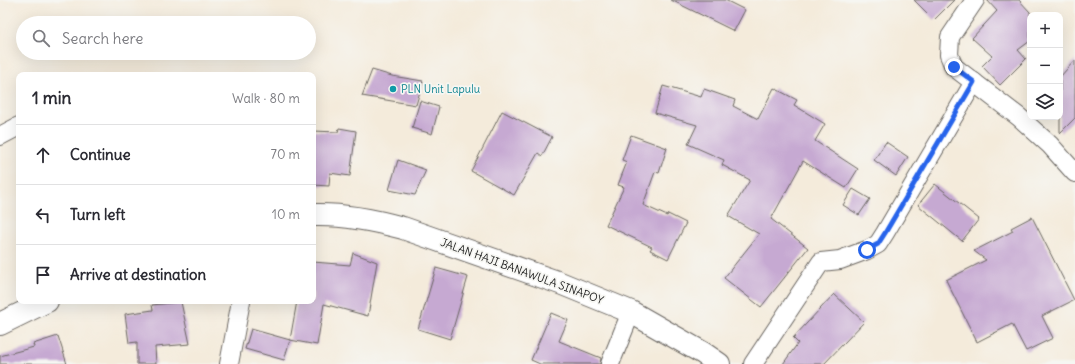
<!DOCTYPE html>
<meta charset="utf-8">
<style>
body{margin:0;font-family:Delius,sans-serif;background:#f2f2f3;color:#2b2b33}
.controls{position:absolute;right:12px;top:12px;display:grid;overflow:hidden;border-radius:8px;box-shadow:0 4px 16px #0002}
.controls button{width:36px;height:36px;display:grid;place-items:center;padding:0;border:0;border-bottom:1px solid #e1e1e2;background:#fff;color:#2b2b33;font:20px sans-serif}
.stop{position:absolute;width:12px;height:12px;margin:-9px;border:3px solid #2563eb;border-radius:50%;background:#fff}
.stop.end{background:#2563eb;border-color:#fff;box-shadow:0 1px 4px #0008}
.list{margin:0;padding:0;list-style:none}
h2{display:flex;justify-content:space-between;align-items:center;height:52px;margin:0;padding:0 16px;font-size:17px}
h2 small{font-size:13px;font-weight:400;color:#7c7c81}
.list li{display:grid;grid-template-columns:26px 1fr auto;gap:12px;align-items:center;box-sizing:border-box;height:60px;padding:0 16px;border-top:1px solid #e1e1e2}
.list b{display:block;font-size:15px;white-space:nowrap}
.list em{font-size:13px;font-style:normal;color:#7c7c81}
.icon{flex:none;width:22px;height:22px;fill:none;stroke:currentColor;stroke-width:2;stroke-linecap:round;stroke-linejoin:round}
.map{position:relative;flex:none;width:1075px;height:364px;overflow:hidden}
.search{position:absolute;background:#fff;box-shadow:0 4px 16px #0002;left:16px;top:16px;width:300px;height:44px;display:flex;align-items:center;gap:10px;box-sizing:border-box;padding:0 14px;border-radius:22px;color:#7c7c81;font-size:15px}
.panel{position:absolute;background:#fff;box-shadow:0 4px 16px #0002;left:16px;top:72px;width:300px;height:232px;border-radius:8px}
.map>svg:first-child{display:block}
</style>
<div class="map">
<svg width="1075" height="364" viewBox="0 0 1075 364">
<rect width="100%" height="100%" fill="#f6f6f2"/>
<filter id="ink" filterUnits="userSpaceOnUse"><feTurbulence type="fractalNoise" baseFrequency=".025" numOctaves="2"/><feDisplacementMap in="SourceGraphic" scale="8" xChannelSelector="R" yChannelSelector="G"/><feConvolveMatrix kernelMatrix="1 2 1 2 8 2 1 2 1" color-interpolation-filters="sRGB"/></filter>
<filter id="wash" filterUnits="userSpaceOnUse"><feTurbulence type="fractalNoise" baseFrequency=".012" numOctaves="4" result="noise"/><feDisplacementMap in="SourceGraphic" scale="16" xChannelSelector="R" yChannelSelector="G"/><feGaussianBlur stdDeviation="0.9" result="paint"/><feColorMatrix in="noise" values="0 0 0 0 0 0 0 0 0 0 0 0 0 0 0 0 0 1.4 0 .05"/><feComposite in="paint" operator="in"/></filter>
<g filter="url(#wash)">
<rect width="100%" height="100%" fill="#f4ebdb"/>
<g id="blocks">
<g fill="#c6a9d2">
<path d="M671,0H725L745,10L734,31Z"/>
<path d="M914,0H954L934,20Z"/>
<path d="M987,0H1019L1030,12V41L1018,50L1026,59L1000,85L982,66L992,56L972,38L997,11Z"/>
<path d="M1075,60V118L1060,133V77Z"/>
<path d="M372,70L392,76L423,81L416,105L362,96Z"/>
<path d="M663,86L701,97L704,89L735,100L733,106L758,119L774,88L797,100L794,105L825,124L815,141L858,169L846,188L803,161L771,219L808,248L761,307L724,278L759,234L728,216L750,180L722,165L724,160L688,144L697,125L655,113Z"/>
<path d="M420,101L439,107L432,134L412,128Z"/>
<path d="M502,111L552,137L542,156L538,153L514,195L471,171Z"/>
<path d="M339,128L356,131L350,176L330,173L329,186L313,185V131L338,132Z"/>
<path d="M631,135L667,148L659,173L655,172L643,205L667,216L668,214L686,223L668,259L650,250L652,247L606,225L624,187L618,185L627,162L622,160Z"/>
<path d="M886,142L908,157L896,176L874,160Z"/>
<path d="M398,160L426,170L415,195L389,190Z"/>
<path d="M935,184L979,219L962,241L918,205Z"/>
<path d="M853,189L870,199L859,215L843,205Z"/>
<path d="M1032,217L1074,300L1042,316L1053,338L1026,351L1012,324L977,342L946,280L986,260L974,251L1013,231L1011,228Z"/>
<path d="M353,253L377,262L368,316L324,304L317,345L290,340L297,301H313V262L350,265Z"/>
<path d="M436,268L468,277L450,339L418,329Z"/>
<path d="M834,294L864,322L824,364H783L798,343L793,338Z"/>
<path d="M181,302L190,344L155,347L156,364H137V342L129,343L125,314L153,310L152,305Z"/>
<path d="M551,313L568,320L559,341L601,358L600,364H540L531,360Z"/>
<path d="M251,329L290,340L284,360L245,349Z"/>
<path d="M58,336L67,364H0V356L34,347L33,344Z"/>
</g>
</g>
</g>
<g filter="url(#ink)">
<use href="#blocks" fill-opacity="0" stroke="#68645f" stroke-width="1"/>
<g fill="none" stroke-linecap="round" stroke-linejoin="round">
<g stroke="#68645f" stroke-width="20">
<g id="street">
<path d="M975,0L950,37L949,55L954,67L1019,117L1050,145L1075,173"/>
<path d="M0,136L19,126"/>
<path d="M229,364L241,301"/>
<path d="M610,364L631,312"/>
<path d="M753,364L821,262L840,260L867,250L878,244L885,233L974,82"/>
</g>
</g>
<g stroke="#68645f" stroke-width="24">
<g id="highway">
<path d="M313,215C344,214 374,220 403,228L560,283L631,312L703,353L719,364"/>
<path d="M0,324L47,301"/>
</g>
</g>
<use href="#street" stroke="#fff" stroke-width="18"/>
<use href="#highway" stroke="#fff" stroke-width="22"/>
</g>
</g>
<g fill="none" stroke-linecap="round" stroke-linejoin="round" filter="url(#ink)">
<path stroke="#2563eb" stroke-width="5" d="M867,250L878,244L885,233L974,82L954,67"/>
</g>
<circle fill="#0f9aa8" stroke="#f6f6f2" stroke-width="1.5" cx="393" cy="89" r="4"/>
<g text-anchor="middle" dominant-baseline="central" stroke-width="3.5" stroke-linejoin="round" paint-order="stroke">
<g font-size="11" fill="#0d838f" stroke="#f6f6f2" text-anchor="start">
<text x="401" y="89">PLN Unit Lapulu</text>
</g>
<g font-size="11" fill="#1c1c1c" stroke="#f6f6f2">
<text transform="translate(522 271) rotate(20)">JALAN HAJI BANAWULA SINAPOY</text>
</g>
</g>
</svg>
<div class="controls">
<button>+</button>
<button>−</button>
<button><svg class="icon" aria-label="layers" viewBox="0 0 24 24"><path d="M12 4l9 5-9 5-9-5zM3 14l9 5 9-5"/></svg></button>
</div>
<div class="stop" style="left:867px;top:250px"></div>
<div class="stop end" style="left:954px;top:67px"></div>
<div class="search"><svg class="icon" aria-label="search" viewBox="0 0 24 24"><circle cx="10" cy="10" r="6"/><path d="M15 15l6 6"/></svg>Search here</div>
<section class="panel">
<h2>1 min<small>Walk · 80 m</small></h2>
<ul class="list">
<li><svg class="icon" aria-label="ahead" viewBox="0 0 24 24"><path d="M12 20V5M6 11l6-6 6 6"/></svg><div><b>Continue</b></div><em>70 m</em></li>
<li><svg class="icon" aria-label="left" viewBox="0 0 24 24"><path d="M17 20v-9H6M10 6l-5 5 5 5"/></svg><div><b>Turn left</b></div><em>10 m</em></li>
<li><svg class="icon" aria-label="arrive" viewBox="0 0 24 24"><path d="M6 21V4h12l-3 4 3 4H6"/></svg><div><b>Arrive at destination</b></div></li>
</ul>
</section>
</div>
